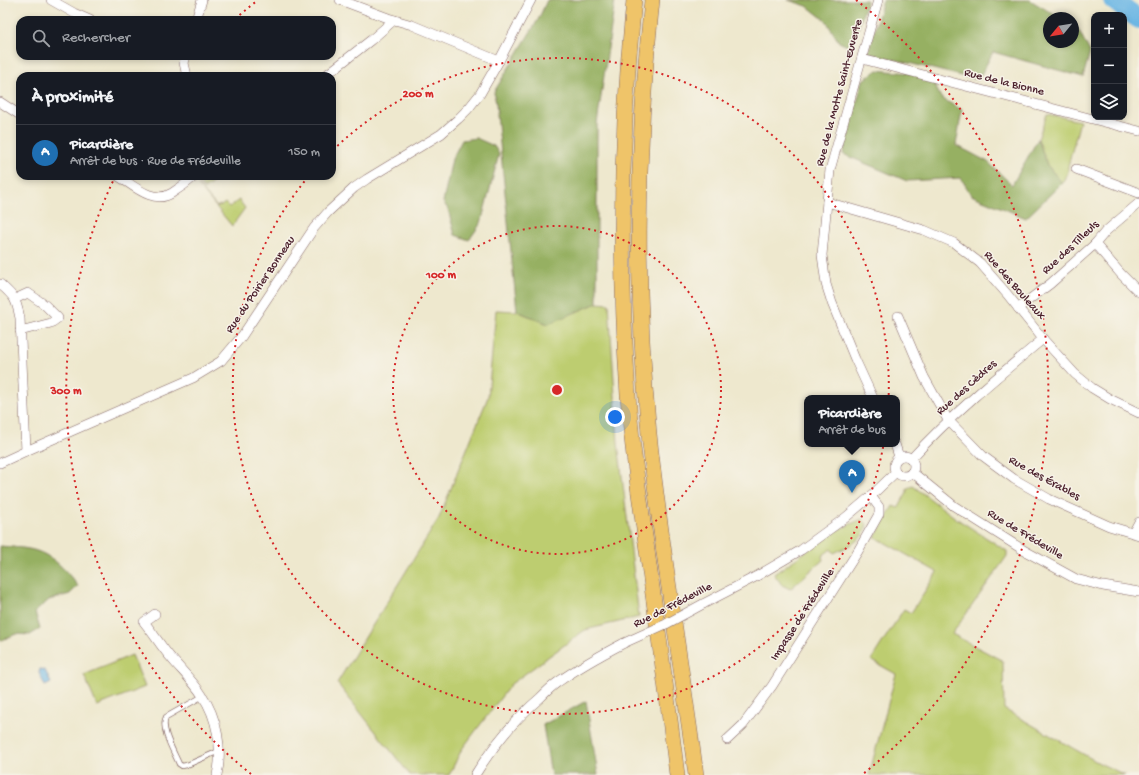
<!DOCTYPE html>
<html lang="fr">
<meta charset="utf-8">
<style>
body{margin:0;font-family:"Gochi Hand",sans-serif;background:#242831;color:#f1f3f6}
.controls{position:absolute;right:12px;top:12px;display:grid;overflow:hidden;border-radius:8px;box-shadow:0 2px 6px #0003}
.controls button{width:36px;height:36px;display:grid;place-items:center;padding:0;border:0;border-bottom:1px solid #363941;background:#171b24;color:#f1f3f6;font:20px sans-serif}
.compass{position:absolute;left:1043px;top:12px;width:36px;height:36px;border-radius:50%;background:#171b24;box-shadow:0 2px 6px #0003;rotate:240deg}
.you{position:absolute;left:615px;top:417px;width:14px;height:14px;margin:-10px;border:3px solid #fff;border-radius:50%;background:#1a73e8;box-shadow:0 0 0 6px #1a73e833}
.badge{display:grid;place-items:center;width:26px;height:26px;border-radius:50%;background:#1f6fb2;color:#fff;font-size:13px;font-weight:700}
.pin{position:absolute;translate:-50% -33px;filter:drop-shadow(0 1px 2px #0008)}
.pin::after{content:'';position:absolute;top:21px;width:14px;height:12px;background:inherit;clip-path:polygon(0 0,100% 0,50% 100%)}
.popup{position:absolute;left:804px;top:395px;width:96px;height:52px;box-sizing:border-box;display:grid;place-content:center;border-radius:8px;background:#171b24;filter:drop-shadow(0 1px 3px #0005);font-size:13px;white-space:nowrap;color:#9ea1a6}
.popup b{font-size:15px;color:#f1f3f6}
.popup::after{content:'';position:absolute;left:50%;top:100%;margin-left:-8px;border:8px solid transparent;border-top-color:#171b24}
.list{margin:0;padding:0;list-style:none}
h2{display:flex;justify-content:space-between;align-items:center;height:52px;margin:0;padding:0 16px;font-size:17px}
h2 small{font-size:13px;font-weight:400;color:#9ea1a6}
.list li{display:grid;grid-template-columns:26px 1fr auto;gap:12px;align-items:center;box-sizing:border-box;height:56px;padding:0 16px;border-top:1px solid #363941}
.list b{display:block;font-size:15px;white-space:nowrap}
.list p{margin:0;font-size:13px;white-space:nowrap;color:#9ea1a6}
.list em{font-size:13px;font-style:normal;color:#9ea1a6}
.icon{flex:none;width:22px;height:22px;fill:none;stroke:currentColor;stroke-width:2;stroke-linecap:round;stroke-linejoin:round}
.map{position:relative;flex:none;width:1139px;height:775px;overflow:hidden}
.search{position:absolute;background:#171b24;box-shadow:0 2px 6px #0003;left:16px;top:16px;width:320px;height:44px;display:flex;align-items:center;gap:10px;box-sizing:border-box;padding:0 14px;border-radius:12px;color:#9ea1a6;font-size:15px}
.panel{position:absolute;background:#171b24;box-shadow:0 2px 6px #0003;left:16px;top:72px;width:320px;height:108px;border-radius:12px}
.map>svg:first-child{display:block}
</style>
<div class="map">
<svg width="1139" height="775" viewBox="0 0 1139 775">
<rect width="100%" height="100%" fill="#f7f3e8"/>
<filter id="ink" filterUnits="userSpaceOnUse"><feTurbulence type="fractalNoise" baseFrequency=".025" numOctaves="2"/><feDisplacementMap in="SourceGraphic" scale="8" xChannelSelector="R" yChannelSelector="G"/><feConvolveMatrix kernelMatrix="1 2 1 2 8 2 1 2 1" color-interpolation-filters="sRGB"/></filter>
<filter id="wash" filterUnits="userSpaceOnUse"><feTurbulence type="fractalNoise" baseFrequency=".012" numOctaves="4" result="noise"/><feDisplacementMap in="SourceGraphic" scale="16" xChannelSelector="R" yChannelSelector="G"/><feGaussianBlur stdDeviation="0.9" result="paint"/><feColorMatrix in="noise" values="0 0 0 0 0 0 0 0 0 0 0 0 0 0 0 0 0 1.4 0 .05"/><feComposite in="paint" operator="in"/></filter>
<g filter="url(#wash)">
<rect width="100%" height="100%" fill="#eee8ce"/>
<g fill="#bdcd6f" stroke="#84764d">
<path d="M1047,114L1080,121L1068,166V172L1062,183L1047,165L1038,139Z"/>
<path d="M208,176H211L215,181L204,189L199,183Z"/>
<path d="M198,185L217,207L219,205L221,206L225,203L229,207L239,200L245,208L232,226Z"/>
<path d="M597,303L609,304L618,443L639,617L585,630L511,684L462,749L449,775H410L337,683L439,518L488,397L496,310L517,311L548,324Z"/>
<path d="M913,486L957,519L1007,551V556L952,634L1003,661L1004,709L1099,763L1125,775H869L896,674L871,660L904,609L911,613L937,572L875,537L893,506L898,508L907,492V488Z"/>
<path d="M862,519L867,524C864,541 848,546 834,553L831,549L822,556L823,560L790,589L782,585L774,574L835,531Z"/>
<path d="M132,655L145,687L97,706L84,675Z"/>
</g>
<g fill="#96b062" stroke="#706846">
<path d="M547,0H615L597,124V303L548,324L517,311L496,104L494,92L539,18Z"/>
<path d="M788,0H867L852,48L839,42L826,21L807,6Z"/>
<path d="M883,0H1030L1060,18H1049V42H1073V26L1078,29L1090,52L1083,77L993,52L978,80L868,53Z"/>
<path d="M877,70L930,75L941,98L962,110L956,145L988,162L1012,185L1038,139L1047,165L1062,183L1026,218L971,195L961,178L907,181L843,154L863,80Z"/>
<path d="M476,138L494,146L499,154L481,223L469,240L455,235L448,209L443,202L452,159L462,140Z"/>
<path d="M0,546C9,547 19,547 29,549C51,553 65,569 78,586L70,594L49,600L35,612L40,629L30,635L16,634L0,641Z"/>
<path d="M586,701L598,775H551L543,725Z"/>
</g>
<path fill="#6bb6e4" stroke="#5a6a88" d="M40,669L45,670L51,683L45,686L39,673Z"/>
<g fill="none" stroke-linecap="round" stroke-linejoin="round">
<path stroke="#6bb6e4" stroke-width="20" d="M1113,0L1139,19"/>
</g>
</g>
<g filter="url(#ink)">
<g fill="none" stroke-linecap="round" stroke-linejoin="round">
<g stroke="#836564" stroke-width="6">
<path id="service" d="M203,696L166,717C160,729 174,752 179,764L182,766L187,765L219,751"/>
</g>
<g stroke="#836564" stroke-width="10">
<g id="minor">
<path d="M51,0L74,13L90,20"/>
<path d="M340,0L388,18L412,25L499,61"/>
<path d="M196,20L202,0"/>
<path d="M186,56L184,63L187,76"/>
<path d="M862,59L1139,131"/>
<path d="M325,76L371,40L394,20"/>
<path d="M0,102L20,115"/>
<path d="M1076,169L1139,193"/>
<path d="M118,176C134,186 154,205 172,193C180,188 188,182 195,176"/>
<path d="M827,202L924,230L954,243L980,263L1007,294L1043,339L1075,374L1092,388L1110,399L1139,413"/>
<path d="M1095,244L1121,274L1139,292"/>
<path d="M0,284C15,297 16,299 20,318L26,451"/>
<path d="M15,299L28,293L45,305L58,318L51,323L20,331"/>
<path d="M1018,308L1050,284L1095,244L1106,231L1139,203"/>
<path d="M898,316L924,377L948,420L983,456L1014,479L1049,499L1109,526L1139,535"/>
<path d="M873,398L855,359L832,303L826,284L822,255L830,170L878,0"/>
<path d="M895,444L899,457"/>
<circle cx="904" cy="466" r="10"/>
<path d="M911,459C951,415 997,377 1043,339"/>
<path d="M0,463L26,451L193,378L221,361L242,336L314,228L328,212L354,188L367,179L441,134L458,119L468,109L480,94L499,61L531,0"/>
<path d="M912,472L954,506L1025,551L1076,579L1103,586L1139,592"/>
<path d="M1133,533L1139,522"/>
<path d="M703,604L757,576L801,550L845,518L871,496L896,472"/>
<path d="M155,614L144,622C154,634 162,648 172,659C182,671 194,682 202,695C217,717 223,749 217,775"/>
<path d="M727,740L743,725L772,686L858,551L879,514V507L871,496"/>
<path d="M475,775C493,746 514,720 540,698C546,692 552,686 558,682C579,667 601,655 624,643"/>
</g>
</g>
<g stroke="#836564" stroke-width="16">
<g id="trunk">
<path d="M634,0C621,126 619,253 627,379C630,436 639,493 647,550C657,625 668,700 677,775"/>
<path d="M652,0C636,144 635,290 649,434C661,548 681,661 696,775"/>
</g>
</g>
<use href="#service" stroke="#fff" stroke-width="4.5"/>
<use href="#minor" stroke="#fff" stroke-width="9"/>
<use href="#trunk" stroke="#efc469" stroke-width="15"/>
<g stroke="#836564" stroke-width="10" stroke-linecap="butt">
<path id="minor-bridge" d="M624,643L666,624L703,604"/>
</g>
<use href="#minor-bridge" stroke="#fff" stroke-width="9"/>
</g>
</g>
<g fill="none" stroke="#d62828" stroke-width="2" stroke-dasharray="2 4">
<circle cx="557" cy="390" r="164"/>
<path d="M333 150A328 328 0 1 1 308 177"/>
<path d="M251 774A491 491 0 0 1 114 179M235 19A491 491 0 0 1 258 0M856 0A491 491 0 0 1 863 774"/>
</g>
<g text-anchor="middle" dominant-baseline="central" stroke-width="3" stroke-linejoin="round" paint-order="stroke">
<g font-size="12" fill="#4a1f2b" stroke="#f7f3e8">
<text transform="translate(1004 83) rotate(14)">Rue de la Bionne</text>
<text transform="translate(840 93) rotate(-75)">Rue de la Motte Saint-Euverte</text>
<text transform="translate(1071 248) rotate(-43)">Rue des Tilleuls</text>
<text transform="translate(261 285) rotate(-56)">Rue du Poirier Bonneau</text>
<text transform="translate(1014 286) rotate(49)">Rue des Bouleaux</text>
<text transform="translate(967 388) rotate(-42)">Rue des Cèdres</text>
<text transform="translate(1044 479) rotate(29)">Rue des Érables</text>
<text transform="translate(1025 535) rotate(31)">Rue de Frédeville</text>
<text transform="translate(673 606) rotate(-27)">Rue de Frédeville</text>
<text transform="translate(803 615) rotate(-57)">Impasse de Frédeville</text>
</g>
</g>
<circle cx="557" cy="390" r="6" fill="#d62828" stroke="#f7f3e8" stroke-width="2"/>
<g font-size="12" text-anchor="middle" font-weight="bold" fill="#d62828" stroke="#f7f3e8" stroke-width="3" stroke-linejoin="round" paint-order="stroke">
<text x="418" y="97">200 m</text>
<text x="441" y="278">100 m</text>
<text x="66" y="394">300 m</text>
</g>
</svg>
<div class="controls">
<button>+</button>
<button>−</button>
<button><svg class="icon" aria-label="layers" viewBox="0 0 24 24"><path d="M12 4l9 5-9 5-9-5zM3 14l9 5 9-5"/></svg></button>
</div>
<svg class="compass" viewBox="-18 -18 36 36"><path d="M0-13l5 13h-10z" fill="#e53935"/><path d="M0 13l5-13h-10z" fill="#9ea1a6"/></svg>
<div class="you"></div>
<div class="pin badge" style="left:852px;top:493px">A</div>
<div class="popup"><b>Picardière</b>Arrêt de bus</div>
<div class="search"><svg class="icon" aria-label="search" viewBox="0 0 24 24"><circle cx="10" cy="10" r="6"/><path d="M15 15l6 6"/></svg>Rechercher</div>
<section class="panel">
<h2>À proximité<small></small></h2>
<ul class="list">
<li><span class="badge">A</span><div><b>Picardière</b><p>Arrêt de bus · Rue de Frédeville</p></div><em>150 m</em></li>
</ul>
</section>
</div>
